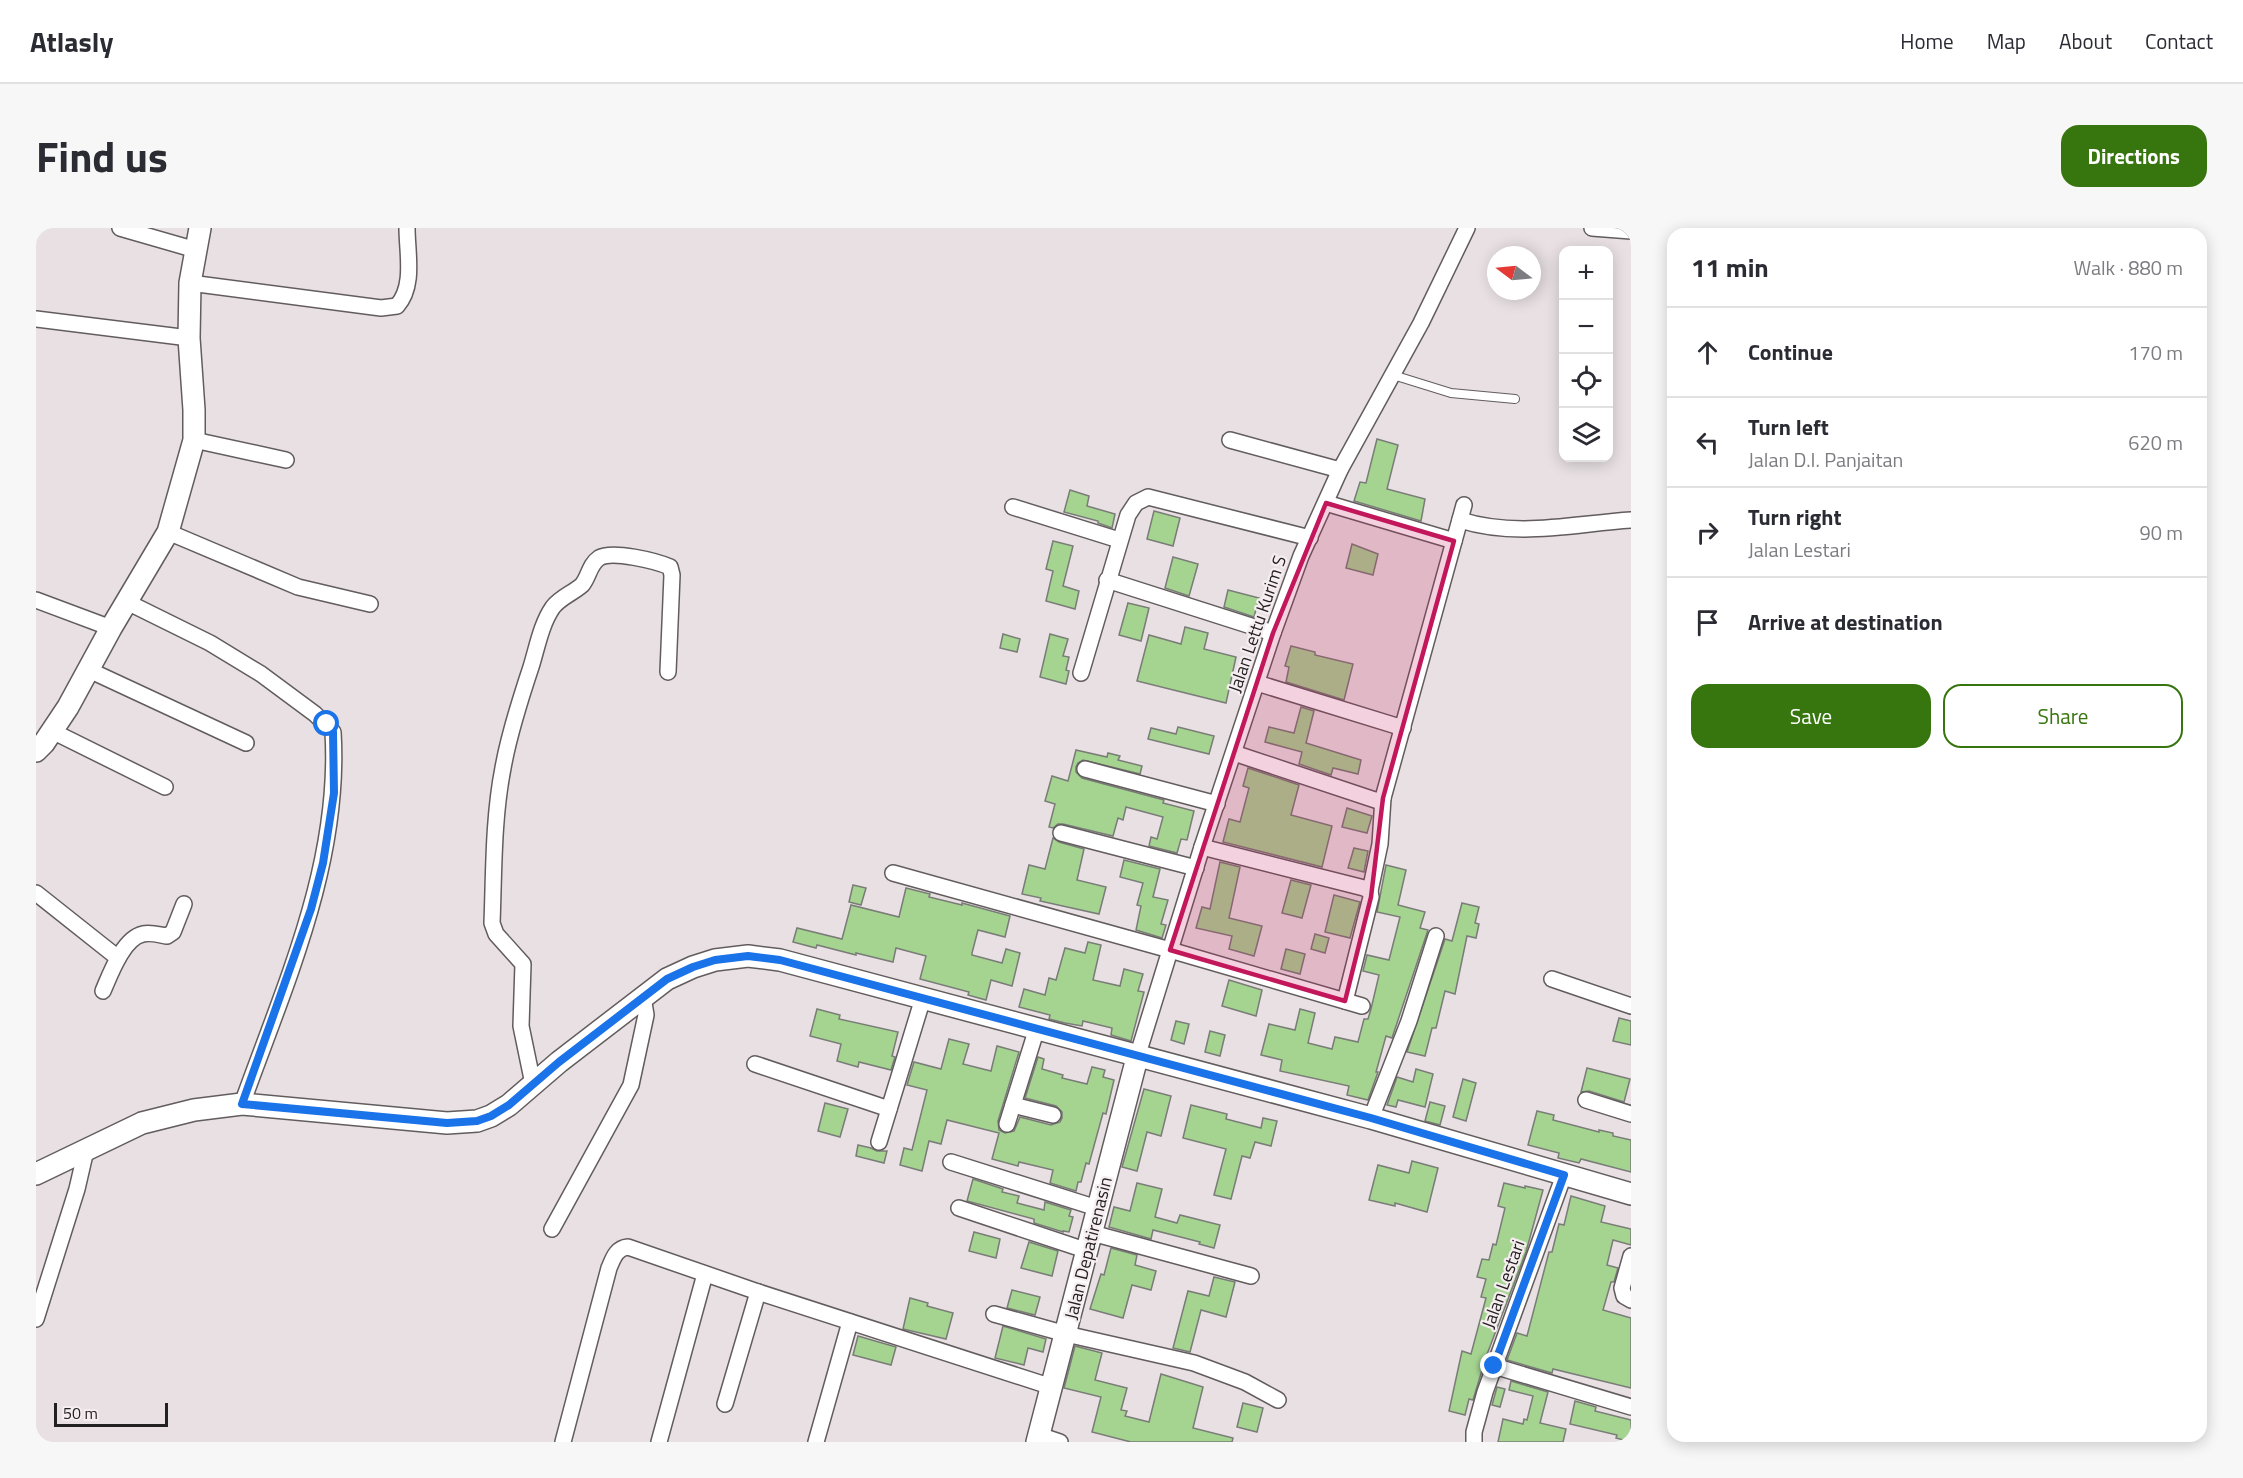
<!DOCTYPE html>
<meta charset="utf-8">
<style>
body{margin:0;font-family:"Titillium Web",sans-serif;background:#f7f7f7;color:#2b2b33}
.controls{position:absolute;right:18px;top:18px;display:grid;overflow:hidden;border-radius:12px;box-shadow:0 3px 15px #0003}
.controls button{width:54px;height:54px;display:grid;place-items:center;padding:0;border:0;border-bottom:2px solid #e1e1e2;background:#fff;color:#2b2b33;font:30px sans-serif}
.compass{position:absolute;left:1451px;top:18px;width:54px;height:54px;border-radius:50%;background:#fff;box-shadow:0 3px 15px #0003;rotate:286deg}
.scale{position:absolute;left:18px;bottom:15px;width:114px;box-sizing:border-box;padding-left:6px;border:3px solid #232021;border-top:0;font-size:16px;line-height:21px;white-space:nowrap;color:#232021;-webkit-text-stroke:4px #f5edf0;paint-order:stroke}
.stop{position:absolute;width:18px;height:18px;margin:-14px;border:4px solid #1a73e8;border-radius:50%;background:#fff}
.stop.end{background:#1a73e8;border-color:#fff;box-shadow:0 2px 6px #0008}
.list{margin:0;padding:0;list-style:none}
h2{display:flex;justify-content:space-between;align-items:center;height:78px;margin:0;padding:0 24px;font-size:26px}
h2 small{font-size:20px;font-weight:400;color:#7c7c81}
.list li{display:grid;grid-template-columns:39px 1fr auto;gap:18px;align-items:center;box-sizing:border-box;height:90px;padding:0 24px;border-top:2px solid #e1e1e2}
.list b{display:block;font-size:22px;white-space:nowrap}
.list p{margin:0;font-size:20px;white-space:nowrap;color:#7c7c81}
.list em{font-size:20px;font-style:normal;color:#7c7c81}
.actions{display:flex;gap:12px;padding:18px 24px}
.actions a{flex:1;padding:14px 0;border:2px solid #37750e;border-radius:18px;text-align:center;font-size:21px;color:#37750e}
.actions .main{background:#37750e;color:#fff}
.icon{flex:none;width:33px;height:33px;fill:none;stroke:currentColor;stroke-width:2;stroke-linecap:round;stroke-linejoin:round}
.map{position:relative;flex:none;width:1595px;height:1214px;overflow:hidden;border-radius:18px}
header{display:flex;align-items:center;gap:36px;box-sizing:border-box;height:84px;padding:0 30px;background:#fff;border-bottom:2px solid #e1e1e2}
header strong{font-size:28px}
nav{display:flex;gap:33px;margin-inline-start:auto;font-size:21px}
.intro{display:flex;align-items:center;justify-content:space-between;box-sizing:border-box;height:144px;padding:0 36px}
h1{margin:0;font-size:42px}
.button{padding:15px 27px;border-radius:18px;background:#37750e;color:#fff;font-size:21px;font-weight:700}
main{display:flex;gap:36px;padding:0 36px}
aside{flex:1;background:#fff;border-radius:18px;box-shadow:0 3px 15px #0003}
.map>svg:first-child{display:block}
</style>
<header>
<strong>Atlasly</strong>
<nav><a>Home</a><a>Map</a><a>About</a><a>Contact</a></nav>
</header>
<div class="intro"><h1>Find us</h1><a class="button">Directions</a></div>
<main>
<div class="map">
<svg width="1595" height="1214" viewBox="0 0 1595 1214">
<rect width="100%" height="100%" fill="#e8e0e2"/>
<g fill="#a5d491" stroke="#797c77" stroke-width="1.5">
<path d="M1341,211L1362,217L1351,261L1389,271L1385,293L1318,273L1324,254L1330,255Z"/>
<path d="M1034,262L1053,268L1051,278L1079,286L1076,300L1062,295V293L1028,284Z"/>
<path d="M1118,283L1144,290L1137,318L1111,311Z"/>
<path d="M1017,313L1037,318L1027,358L1043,363L1039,381L1010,373L1017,343L1010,341Z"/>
<path d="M1316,316L1342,326L1337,347L1310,340Z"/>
<path d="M1137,329L1162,336L1153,368L1129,360Z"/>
<path d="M1192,362L1223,370L1218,389L1188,379Z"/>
<path d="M1092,375L1113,380L1105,413L1083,407Z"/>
<path d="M1149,399L1172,405L1168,421L1200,429L1190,475L1101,453L1113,407L1145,416Z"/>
<path d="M967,406L984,411L981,424L964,420Z"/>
<path d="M1014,406L1032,411L1027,428L1033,429L1030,442L1033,443L1030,456L1004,449Z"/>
<path d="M1255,418L1279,424V427L1317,436L1308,472L1250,454L1253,439L1249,438Z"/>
<path d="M1265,479L1278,483L1270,515L1325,532L1322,546L1297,540L1295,547L1263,536L1266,524L1229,514L1233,499L1258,505Z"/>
<path d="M1142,499L1178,508L1173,526L1112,511L1115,500L1140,506Z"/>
<path d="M1040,522L1071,529L1072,525L1084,528L1082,532L1106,538L1104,546L1047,532L1042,535L1040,539V544L1046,550L1128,572L1127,575L1158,583L1151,612L1145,611L1141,625L1113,618L1115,609L1121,611L1127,589L1090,579L1087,592L1082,590L1077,608L1027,596H1022L1017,600L1013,599L1019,576L1009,573L1016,548L1032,553Z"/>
<path d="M1212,540L1263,557L1255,587L1296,598L1286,639L1187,614L1193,591L1204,594L1213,560L1207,558Z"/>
<path d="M1311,580L1336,588L1331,605L1306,599Z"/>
<path d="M1017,610L1023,614L1048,621L1041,652L1070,659L1063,686L1004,673L1005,670L986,666L993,637L1009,641Z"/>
<path d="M1318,620L1332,623L1328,644L1312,640Z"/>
<path d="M1088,632L1124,641L1117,669L1132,672L1125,696L1130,697L1126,710L1100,702L1105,678L1101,677L1107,655L1084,649Z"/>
<path d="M1184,634L1204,639L1193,690L1226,698L1218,728L1193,721L1196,708L1160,700L1166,679L1174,681Z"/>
<path d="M1350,637L1370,642L1362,677L1389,684L1384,700L1392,702L1356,810L1350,808L1340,844H1342L1332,872L1311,867L1313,858L1244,843L1246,832L1225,827L1233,796L1259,802L1264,781L1279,785L1272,815L1296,821L1299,809L1322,814L1328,791H1332L1335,781L1343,747L1327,743L1331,727L1353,732L1364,689L1341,684Z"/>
<path d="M1255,652L1275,657L1266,690L1246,685Z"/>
<path d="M817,657L830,660L825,677L813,674Z"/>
<path d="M870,660L894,666L893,669L926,677V675L974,688L969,709L942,702L936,725V727L966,735L970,721L984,725L976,758L955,752L950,772L932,767L933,764L884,751L890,728L860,720L857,734L820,725V727L781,717L780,720L757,714L761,700L806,711L815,677L863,689Z"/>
<path d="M1298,667L1324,674L1314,710L1289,704Z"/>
<path d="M1426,675L1443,679L1439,695L1443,696L1440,710L1431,708L1419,766L1409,763L1400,800H1396L1389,828L1371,824L1409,711L1416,713Z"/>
<path d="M1279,706L1293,710L1289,725L1275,721Z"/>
<path d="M1052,714L1065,717L1057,752L1084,758L1088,741L1107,746L1102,763L1108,764L1095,813L1075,807L1076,800L1047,793L1046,798L1029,795L1013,791L1014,787L983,779L988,761L1009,767L1013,750L1020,752L1029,720L1049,725Z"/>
<path d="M1250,721L1269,726L1264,746L1245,741Z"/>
<path d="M1193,752L1226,762L1220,788L1186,778Z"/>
<path d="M781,781L804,787L803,791L862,804L856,828L859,829L855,842L823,834L822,839L801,833L805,816L774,808Z"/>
<path d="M1583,790L1595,793V817L1577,813Z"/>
<path d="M1140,793L1153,796L1148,816L1135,812Z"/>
<path d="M1174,803L1189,807L1184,828L1169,824Z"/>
<path d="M913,811L933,816L927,836L955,843L961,818L983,824L962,893L963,902L969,905L978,903L984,889L1015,897L1024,894L1026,890V884L1020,878L989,870L1002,829L1008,831L1006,841L1027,847L1026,850L1051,856L1056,839L1069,842L1067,849L1078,852L1070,886L1067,885L1053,936L1050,935L1045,954H1042L1040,963L1014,955L1017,942L983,934L982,938L956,931L963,905L911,892L905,916L893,913L886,943L864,937L868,920L876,922L891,862L871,857L878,834L905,841Z"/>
<path d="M1551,840L1594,851L1588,874L1553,863L1545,864Z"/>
<path d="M1380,841L1397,846L1389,879L1362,872L1360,879L1351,877L1361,849L1377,854Z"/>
<path d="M1427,851L1440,855L1430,893L1417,889Z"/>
<path d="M1108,861L1135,868L1125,908L1111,904L1101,943L1086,939Z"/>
<path d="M1394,874L1409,878L1404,897L1389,893Z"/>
<path d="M789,875L812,881L804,909L782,903Z"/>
<path d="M1155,877L1191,886L1190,891L1225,900L1227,890L1241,893L1235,918L1219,914L1214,930L1206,928L1195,971L1178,967L1190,921L1147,910Z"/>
<path d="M1501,883L1518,887L1517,892L1563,904V902L1577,905V908L1595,912V944L1545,931L1543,935L1522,930L1523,925L1492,917Z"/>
<path d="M822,917L835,920L841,923H851L848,935L820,928Z"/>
<path d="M1376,933L1402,940L1391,984L1359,975V978L1333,972L1342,937L1373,945Z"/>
<path d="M937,951L967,961L966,964L983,968L981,975L1008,982L1009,974L1035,982L1033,988L1037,989L1033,1004L1027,1003V1004L998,995V991L931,973Z"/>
<path d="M1101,955L1126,961L1119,989L1141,995L1144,987L1184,997L1178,1020L1163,1016L1164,1014L1117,1002L1115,1011L1073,999L1078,979L1094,983Z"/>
<path d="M1468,955L1489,960V958L1507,962L1490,1024L1450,1129L1437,1172L1433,1171L1429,1187L1413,1183L1426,1123L1435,1126L1450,1070L1445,1069L1450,1051L1441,1049L1446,1031L1453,1032L1457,1016L1460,1017L1469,980L1462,978Z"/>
<path d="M1535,968L1569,978L1565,994L1595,1001V1017L1577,1012L1571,1037L1582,1040L1578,1054H1575L1567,1082L1595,1090V1160L1517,1141L1516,1145L1471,1132L1481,1105L1491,1108L1513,1024H1516L1523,996L1528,997Z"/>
<path d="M938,1004L964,1011L960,1030L933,1023Z"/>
<path d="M993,1014L1022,1023L1016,1048L985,1040Z"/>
<path d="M1075,1020L1101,1027L1099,1037L1120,1043L1115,1062L1096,1057L1087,1090L1054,1081L1065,1046L1068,1047Z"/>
<path d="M1178,1049L1199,1054L1190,1089L1165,1082L1154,1124L1137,1120L1152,1063L1173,1068Z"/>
<path d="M976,1062L1004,1069L999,1087L971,1080Z"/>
<path d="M874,1070L892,1075L891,1078L917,1085L910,1111L867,1101Z"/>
<path d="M967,1098L1010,1111L1007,1124L992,1120L988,1137L959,1130Z"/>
<path d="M822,1108L860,1119L855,1137L817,1127Z"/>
<path d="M1039,1118L1066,1125L1059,1152L1091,1160L1085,1182L1091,1183L1089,1188L1113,1194L1125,1146L1167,1159L1157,1200L1197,1210L1196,1214H1095L1056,1204L1065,1169L1028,1160Z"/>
<path d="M1475,1153L1512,1164L1504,1195L1530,1201L1527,1214H1462L1467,1191L1487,1196L1488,1191L1491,1192L1497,1168L1473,1162Z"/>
<path d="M1461,1159L1469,1161L1464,1179L1456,1177Z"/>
<path d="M1539,1173L1560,1179L1559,1183L1595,1192V1214L1580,1210L1581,1207L1534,1196Z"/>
<path d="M1207,1175L1227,1180L1221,1204L1201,1199Z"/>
</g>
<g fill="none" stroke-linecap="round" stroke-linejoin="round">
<g stroke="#625c5d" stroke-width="10">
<path id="lane" d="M1357,147L1415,165L1479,171"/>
</g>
<g stroke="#625c5d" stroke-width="18">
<g id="street">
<path d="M84,0L160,22"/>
<path d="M1556,0L1595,3"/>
<path d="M154,55L345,80L361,78C379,58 371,25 371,0"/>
<path d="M0,91L153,110"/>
<path d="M158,212L250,232"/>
<path d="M1194,212L1304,242"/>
<path d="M1290,275L1418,313"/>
<path d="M977,279L1083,312"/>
<path d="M1424,292C1481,310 1537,296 1595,292"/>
<path d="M132,304L262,359L334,376"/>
<path d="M1071,352L1237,405"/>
<path d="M0,372L75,400"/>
<path d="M91,374L174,415L225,446L279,486L297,504C305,635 249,756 206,876"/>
<path d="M53,442L210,515"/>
<path d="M1045,445L1092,287L1100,275L1112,269L1274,310"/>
<path d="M1221,455L1367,500"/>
<path d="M16,503L129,559"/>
<path d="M1198,525L1342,573L1347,570L1428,277"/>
<path d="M1049,541L1181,576"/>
<path d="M1025,605L1160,640"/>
<path d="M1166,619L1328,660L1334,663L1335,669L1309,773"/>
<path d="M857,645L1134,722L1326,778"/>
<path d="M1334,663L1344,616L1347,570"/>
<path d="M0,665L82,730"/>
<path d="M1516,751L1595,778"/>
<path d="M67,763C74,747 87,710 107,706C114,704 124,707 131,708L137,704L148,676"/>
<path d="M1102,826L1166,619L1237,405L1265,328L1304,242L1385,95L1431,0"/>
<path d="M719,836L853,881"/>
<path d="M497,856L485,798L487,736L460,706L456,695C458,644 457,591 467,540C473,506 484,472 495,439C501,420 505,396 517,379C525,369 537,365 546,357C553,349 553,337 563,330C576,322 620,333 634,339L636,347L632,444"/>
<path d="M1550,872L1595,886"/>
<path d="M977,877L1017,887"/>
<path d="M1335,890L1373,793L1400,708"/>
<path d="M971,896L1001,800"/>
<path d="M843,914L887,770"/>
<path d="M915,934L1061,980"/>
<path d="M923,980L1052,1023"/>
<path d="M516,1001L595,857L610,787L607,769"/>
<path d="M1056,1005L1215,1048"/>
<path d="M1595,1028L1586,1060L1588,1068L1595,1072"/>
<path d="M958,1086L1030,1106L1158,1135L1209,1154L1242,1172"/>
<path d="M0,1091L41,961L50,922"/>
<path d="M1458,1138L1595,1179"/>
<path d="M689,1176L722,1064"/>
<path d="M1003,1207L1024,1214"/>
<path d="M527,1214L573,1040C577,1031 580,1020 592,1019L722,1064L1016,1159"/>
<path d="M623,1214L669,1046"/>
<path d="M780,1214L814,1094"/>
<path d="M1438,1214V1204L1449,1164L1528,947"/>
</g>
</g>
<g stroke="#625c5d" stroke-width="24">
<g id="secondary">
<path d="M0,523L8,515L32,479L75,400L132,304L158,212V182L153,110L154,55L164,0"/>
<path d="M0,946L106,895L158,882L206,876L411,895L441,893L455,888L473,877L523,834L631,751L657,739L679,732L712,728L744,732L1335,890L1595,966"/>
<path d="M1001,1214L1102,826"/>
</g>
</g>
<use href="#lane" stroke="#fff" stroke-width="8"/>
<use href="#street" stroke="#fff" stroke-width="15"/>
<use href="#secondary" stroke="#fff" stroke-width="21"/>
</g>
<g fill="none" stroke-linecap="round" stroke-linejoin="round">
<path stroke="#1a73e8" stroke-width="8" d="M291,496L297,504L298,565L287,635L275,681L206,876L411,895L441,893L455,888L473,877L523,834L631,751L657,739L679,732L712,728L744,732L1335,890L1528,947L1458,1138"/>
</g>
<path fill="#c2185b" fill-opacity="0.2" stroke="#c2185b" stroke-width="4.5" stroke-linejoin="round" d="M1290,275L1418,313L1347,570L1335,669L1309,773L1134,722L1237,405Z"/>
<g text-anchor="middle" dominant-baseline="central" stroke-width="4.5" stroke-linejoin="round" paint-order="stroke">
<g font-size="18" fill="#232021" stroke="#f5edf0">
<text transform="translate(1221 396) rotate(-71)">Jalan Lettu Kurim S</text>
<text transform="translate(1052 1020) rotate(-76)">Jalan Depatirenasin</text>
<text transform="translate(1467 1056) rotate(-70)">Jalan Lestari</text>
</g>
</g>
</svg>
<div class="controls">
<button>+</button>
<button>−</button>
<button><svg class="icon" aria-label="locate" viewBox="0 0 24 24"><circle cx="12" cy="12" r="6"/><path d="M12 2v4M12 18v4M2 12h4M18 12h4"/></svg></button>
<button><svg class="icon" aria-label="layers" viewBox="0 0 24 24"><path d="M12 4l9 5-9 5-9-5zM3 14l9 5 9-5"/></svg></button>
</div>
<svg class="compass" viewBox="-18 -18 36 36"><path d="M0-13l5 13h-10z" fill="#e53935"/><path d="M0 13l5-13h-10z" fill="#7c7c81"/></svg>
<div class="scale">50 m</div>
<div class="stop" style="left:291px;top:496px"></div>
<div class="stop end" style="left:1458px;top:1138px"></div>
</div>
<aside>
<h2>11 min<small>Walk · 880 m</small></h2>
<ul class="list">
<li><svg class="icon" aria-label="ahead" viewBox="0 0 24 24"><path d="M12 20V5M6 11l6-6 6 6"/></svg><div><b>Continue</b></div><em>170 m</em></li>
<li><svg class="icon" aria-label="left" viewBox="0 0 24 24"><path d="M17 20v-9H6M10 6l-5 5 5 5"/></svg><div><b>Turn left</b><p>Jalan D.I. Panjaitan</p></div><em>620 m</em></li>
<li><svg class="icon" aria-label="right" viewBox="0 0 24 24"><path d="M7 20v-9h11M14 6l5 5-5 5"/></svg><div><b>Turn right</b><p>Jalan Lestari</p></div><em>90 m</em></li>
<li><svg class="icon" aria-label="arrive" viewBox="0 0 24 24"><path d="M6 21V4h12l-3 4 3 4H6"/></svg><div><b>Arrive at destination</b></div></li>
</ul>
<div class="actions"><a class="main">Save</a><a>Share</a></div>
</aside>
</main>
